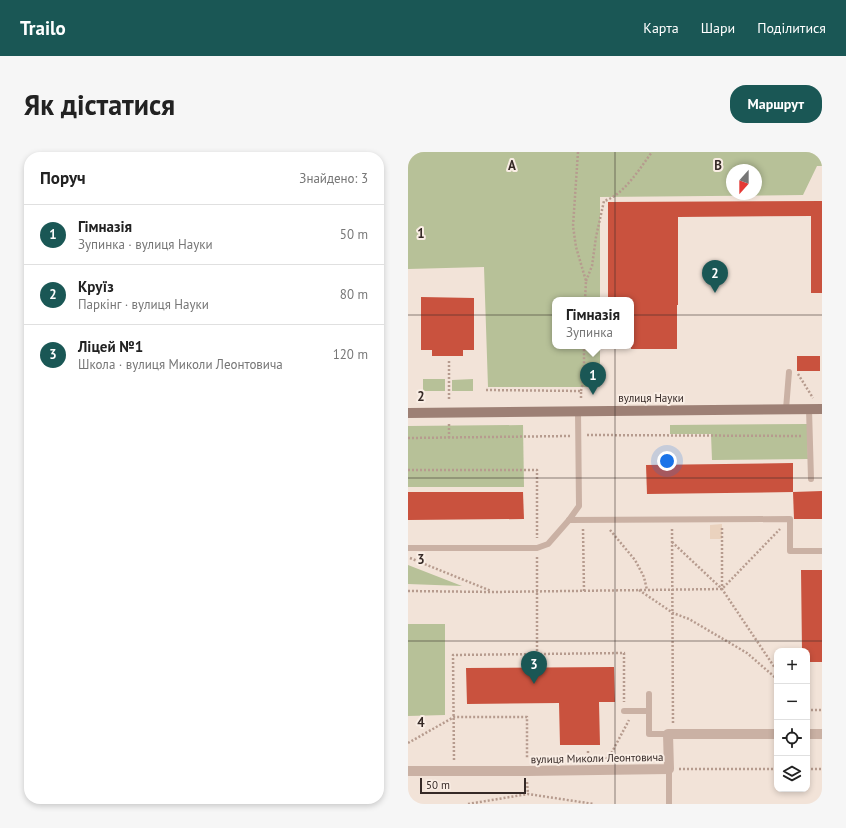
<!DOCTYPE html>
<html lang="uk">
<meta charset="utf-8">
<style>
body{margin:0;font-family:"PT Sans",sans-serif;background:#f6f6f6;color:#222}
.controls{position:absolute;right:12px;bottom:12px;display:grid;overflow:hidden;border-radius:8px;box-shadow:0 2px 6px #0003}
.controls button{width:36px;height:36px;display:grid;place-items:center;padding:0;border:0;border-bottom:1px solid #e0e0e0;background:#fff;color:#222;font:20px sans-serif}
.compass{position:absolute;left:318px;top:12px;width:36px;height:36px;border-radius:50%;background:#fff;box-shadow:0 2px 6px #0003;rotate:201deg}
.scale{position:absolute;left:12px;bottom:10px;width:106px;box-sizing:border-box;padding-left:4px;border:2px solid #352926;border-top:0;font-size:11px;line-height:14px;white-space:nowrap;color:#352926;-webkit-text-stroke:3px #f9ede4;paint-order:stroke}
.you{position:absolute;left:259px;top:309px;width:14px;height:14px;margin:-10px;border:3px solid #fff;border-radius:50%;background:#1a73e8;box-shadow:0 0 0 6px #1a73e833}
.badge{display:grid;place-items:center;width:26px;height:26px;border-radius:50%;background:#1a5755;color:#fff;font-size:13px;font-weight:700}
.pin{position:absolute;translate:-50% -33px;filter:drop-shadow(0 1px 2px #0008)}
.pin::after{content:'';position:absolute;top:21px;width:14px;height:12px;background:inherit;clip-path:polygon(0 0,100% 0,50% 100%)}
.popup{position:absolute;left:144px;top:145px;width:82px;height:52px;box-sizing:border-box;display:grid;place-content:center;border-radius:8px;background:#fff;filter:drop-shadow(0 1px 3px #0005);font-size:13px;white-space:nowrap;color:#767676}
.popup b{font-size:15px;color:#222}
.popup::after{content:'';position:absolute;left:50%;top:100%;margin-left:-8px;border:8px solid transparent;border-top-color:#fff}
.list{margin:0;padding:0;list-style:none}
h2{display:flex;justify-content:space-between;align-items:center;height:52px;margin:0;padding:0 16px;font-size:17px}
h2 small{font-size:13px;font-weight:400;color:#767676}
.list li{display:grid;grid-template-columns:26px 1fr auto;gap:12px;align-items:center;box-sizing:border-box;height:60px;padding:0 16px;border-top:1px solid #e0e0e0}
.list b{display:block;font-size:15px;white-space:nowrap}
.list p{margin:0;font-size:13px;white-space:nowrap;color:#767676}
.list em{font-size:13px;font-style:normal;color:#767676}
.icon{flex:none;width:22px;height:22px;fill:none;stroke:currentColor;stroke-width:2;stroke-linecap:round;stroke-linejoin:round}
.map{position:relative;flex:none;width:414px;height:652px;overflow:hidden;border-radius:16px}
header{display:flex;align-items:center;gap:24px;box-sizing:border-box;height:56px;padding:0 20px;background:#1a5755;color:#fff}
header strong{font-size:19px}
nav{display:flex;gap:22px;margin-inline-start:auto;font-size:14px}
.intro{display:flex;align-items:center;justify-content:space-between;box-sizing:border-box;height:96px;padding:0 24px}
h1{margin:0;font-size:28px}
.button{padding:10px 18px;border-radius:16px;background:#1a5755;color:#fff;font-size:14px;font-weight:700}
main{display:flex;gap:24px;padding:0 24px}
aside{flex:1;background:#fff;border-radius:16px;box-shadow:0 2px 6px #0003}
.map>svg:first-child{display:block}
</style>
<header>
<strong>Trailo</strong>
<nav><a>Карта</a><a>Шари</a><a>Поділитися</a></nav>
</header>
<div class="intro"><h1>Як дістатися</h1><a class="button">Маршрут</a></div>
<main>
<aside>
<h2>Поруч<small>Знайдено: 3</small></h2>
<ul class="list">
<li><span class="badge">1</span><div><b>Гімназія</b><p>Зупинка · вулиця Науки</p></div><em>50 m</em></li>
<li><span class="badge">2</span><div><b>Круїз</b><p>Паркінг · вулиця Науки</p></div><em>80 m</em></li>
<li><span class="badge">3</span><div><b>Ліцей №1</b><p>Школа · вулиця Миколи Леонтовича</p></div><em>120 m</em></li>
</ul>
</aside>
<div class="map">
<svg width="414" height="652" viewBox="0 0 414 652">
<rect width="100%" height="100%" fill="#f2e3d8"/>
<g fill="#b7c198" fill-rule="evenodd">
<path d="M0,0H414V14H409L395,43L192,45V148H147V194H192V235H80L76,115L0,117ZM324,18H348V42H324Z"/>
<rect x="15" y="227" width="22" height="12"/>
<path d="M65,227V239H44V228Z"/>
<path d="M399,272L400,307L304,308L303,282H262V273Z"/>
<path d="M115,273L116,335H0V274Z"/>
<path d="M0,413L54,434L0,432Z"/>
<path d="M0,472H37V563L0,564Z"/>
</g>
<path fill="#ead2be" d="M314,372V387H302V373Z"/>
<g fill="#c9523e">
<path d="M414,49V141H403V64L270,65V153H269V197H223V148H200V50Z"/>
<path d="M13,145L66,146V198H55V204H24V198H13Z"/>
<rect x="389" y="204" width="23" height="15"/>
<path d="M385,311V340L239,342L238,313Z"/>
<path d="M414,339V367H386L385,340Z"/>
<path d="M0,340H115L116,367L0,368Z"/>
<path d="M393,418H414V510H399V499H394Z"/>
<path d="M206,515L207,550H191L192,593H152L151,551L59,552L58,516Z"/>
</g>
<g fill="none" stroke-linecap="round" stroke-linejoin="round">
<g stroke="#b69b8e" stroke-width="2.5" stroke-dasharray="2 2" stroke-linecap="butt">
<path d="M170,0L165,74L168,95L178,129L177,148"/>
<path d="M178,129L184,114L188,85L196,49C216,43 232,16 244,0"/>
<path d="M41,209V249"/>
<path d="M390,222L405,246"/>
<path d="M78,238L173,239V246"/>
<path d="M173,239L176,225V194"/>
<path d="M179,283L394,284"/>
<path d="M0,286L162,284"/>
<path d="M41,286V272"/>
<path d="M0,318H129V386"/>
<path d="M314,376V437"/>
<path d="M175,377L176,439"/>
<path d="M264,377L265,572"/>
<path d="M202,378L227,408L236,425L239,438"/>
<path d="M264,390L314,437L369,519"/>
<path d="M129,405V502"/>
<path d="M2,406L83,439"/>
<path d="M231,438L265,461L281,467L339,501L369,527"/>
<path d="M0,439L85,440L314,437L372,377"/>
<path d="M399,558H414"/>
<path d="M0,591L46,565H119V607"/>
<path d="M180,599V608"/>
<path d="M198,607L204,600L221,568"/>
<path d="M46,608L45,503L216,501V550"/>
<path d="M271,617H369"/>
<path d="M399,617H414"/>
<path d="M119,630L120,642"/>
<path d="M60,652L120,642L186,652"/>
</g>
<g stroke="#cab1a4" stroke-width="6">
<path d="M378,257L381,220"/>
<path d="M401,257L403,327"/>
<path d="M161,368L382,367V399H414"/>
<path d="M0,396H129L140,392L161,368L171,354L170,259"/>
<path d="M241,542V582H260"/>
<path d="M216,559H241"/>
<path d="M261,617V652"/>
</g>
<g stroke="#cab1a4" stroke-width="10">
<path d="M399,582H414"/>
<path d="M0,619H119L261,617L260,582H369"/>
</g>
<path stroke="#9d8075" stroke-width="10" d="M0,261L414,257"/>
</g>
<path fill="none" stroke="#352926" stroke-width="1" stroke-opacity="0.55" d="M207,0V652M0,163H414M0,326H414M0,489H414"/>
<g text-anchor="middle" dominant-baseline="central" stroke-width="4" stroke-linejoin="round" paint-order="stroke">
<g font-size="11" fill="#352926" stroke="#f9ede4">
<text x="243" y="246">вулиця Науки</text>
<text transform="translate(189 606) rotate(-1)">вулиця Миколи Леонтовича</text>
</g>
</g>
<g font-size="13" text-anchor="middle" font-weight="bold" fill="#352926" stroke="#f9ede4" stroke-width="4" stroke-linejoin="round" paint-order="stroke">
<text x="104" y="18">A</text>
<text x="310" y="18">B</text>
<text x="13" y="86">1</text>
<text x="13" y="249">2</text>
<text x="13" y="412">3</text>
<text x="13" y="575">4</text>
</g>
</svg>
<div class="controls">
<button>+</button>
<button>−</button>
<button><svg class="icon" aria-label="locate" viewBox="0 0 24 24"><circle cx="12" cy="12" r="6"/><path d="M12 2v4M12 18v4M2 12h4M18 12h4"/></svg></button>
<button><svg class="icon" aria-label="layers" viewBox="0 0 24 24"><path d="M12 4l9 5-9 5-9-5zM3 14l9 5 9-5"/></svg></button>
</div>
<svg class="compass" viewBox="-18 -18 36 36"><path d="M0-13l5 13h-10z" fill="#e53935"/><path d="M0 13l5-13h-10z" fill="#767676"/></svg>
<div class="scale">50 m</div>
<div class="you"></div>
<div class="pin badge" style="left:185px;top:243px">1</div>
<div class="popup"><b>Гімназія</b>Зупинка</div>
<div class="pin badge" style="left:307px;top:141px">2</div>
<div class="pin badge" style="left:126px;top:532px">3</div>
</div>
</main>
